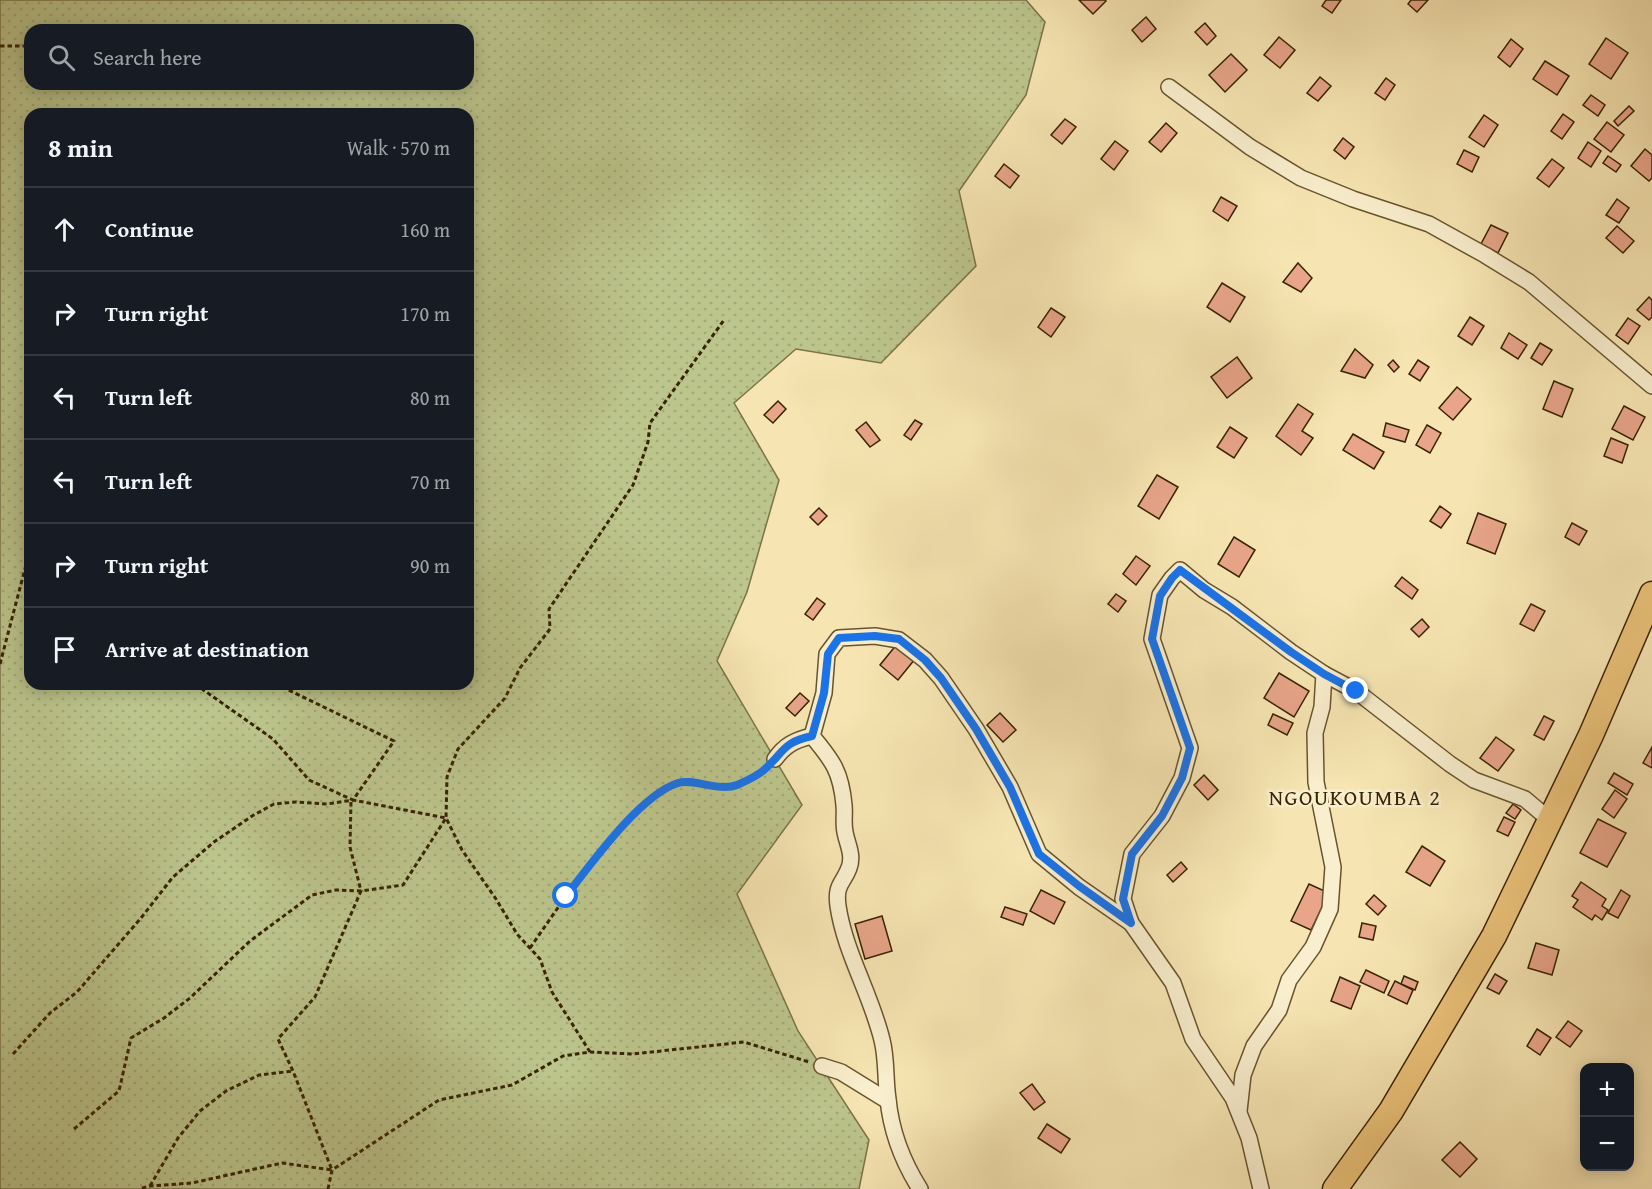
<!DOCTYPE html>
<meta charset="utf-8">
<style>
body{margin:0;font-family:"Gentium Book Plus",serif;background:#242831;color:#f1f3f6}
.controls{position:absolute;right:18px;bottom:18px;display:grid;overflow:hidden;border-radius:12px;box-shadow:0 3px 15px #0003}
.controls button{width:54px;height:54px;display:grid;place-items:center;padding:0;border:0;border-bottom:2px solid #363941;background:#171b24;color:#f1f3f6;font:30px sans-serif}
.stop{position:absolute;width:18px;height:18px;margin:-14px;border:4px solid #1a73e8;border-radius:50%;background:#fff}
.stop.end{background:#1a73e8;border-color:#fff;box-shadow:0 2px 6px #0008}
.list{margin:0;padding:0;list-style:none}
h2{display:flex;justify-content:space-between;align-items:center;height:78px;margin:0;padding:0 24px;font-size:26px}
h2 small{font-size:20px;font-weight:400;color:#9ea1a6}
.list li{display:grid;grid-template-columns:39px 1fr auto;gap:18px;align-items:center;box-sizing:border-box;height:84px;padding:0 24px;border-top:2px solid #363941}
.list b{display:block;font-size:22px;white-space:nowrap}
.list em{font-size:20px;font-style:normal;color:#9ea1a6}
.icon{flex:none;width:33px;height:33px;fill:none;stroke:currentColor;stroke-width:2;stroke-linecap:round;stroke-linejoin:round}
.map{position:relative;flex:none;width:1652px;height:1189px;overflow:hidden}
.search{position:absolute;background:#171b24;box-shadow:0 3px 15px #0003;left:24px;top:24px;width:450px;height:66px;display:flex;align-items:center;gap:15px;box-sizing:border-box;padding:0 21px;border-radius:18px;color:#9ea1a6;font-size:22px}
.panel{position:absolute;background:#171b24;box-shadow:0 3px 15px #0003;left:24px;top:108px;width:450px;height:582px;border-radius:18px}
.map>svg:first-child{display:block}
</style>
<div class="map">
<svg width="1652" height="1189" viewBox="0 0 1652 1189">
<defs>
<pattern id="grass-dots" width="8" height="8" patternUnits="userSpaceOnUse" patternTransform="scale(1.5)"><rect width="8" height="8" fill="#bcc58c"/><path d="M2 2h.1M6 6h.1" fill="none" stroke="#a2a977" stroke-width="1.8" stroke-linecap="round"/></pattern>
</defs>
<rect width="100%" height="100%" fill="#f6e5b2"/>
<filter id="stains"><feTurbulence type="fractalNoise" baseFrequency=".00333" numOctaves="4"/><feColorMatrix values="0 0 0 0 .2 0 0 0 0 .09 0 0 0 0 .02 0 0 0 .5 -.17"/></filter>
<radialGradient id="worn" r=".72"><stop offset=".6" stop-color="#630" stop-opacity="0"/><stop offset="1" stop-color="#630" stop-opacity=".3"/></radialGradient>
<path fill="url(#grass-dots)" stroke="#7a7448" stroke-width="1.5" fill-rule="evenodd" d="M0,0H1026L1045,22L1026,95L959,191L976,266L881,363L796,349L734,403L779,480L747,592L717,661L802,805L737,894L798,1031L869,1140L859,1189H0ZM30,30H468V84H30ZM30,114H468V684H30Z"/>
<g fill="#e8a589" stroke="#382303" stroke-width="1.5">
<path d="M1079,0H1105L1106,1L1093,14Z"/>
<path d="M1326,0H1341L1332,13L1322,6Z"/>
<path d="M1411,0H1428L1417,12L1408,4Z"/>
<path d="M1146,17L1156,29L1142,42L1132,30Z"/>
<path d="M1205,23L1216,36L1207,45L1195,32Z"/>
<path d="M1279,37L1295,50L1280,68L1264,55Z"/>
<path d="M1606,38L1628,53L1611,79L1589,64Z"/>
<path d="M1511,39L1523,49L1510,67L1498,57Z"/>
<path d="M1231,54L1247,70L1225,92L1209,75Z"/>
<path d="M1545,61L1569,76L1557,95L1533,79Z"/>
<path d="M1320,77L1331,86L1318,101L1307,93Z"/>
<path d="M1386,78L1395,85L1385,100L1375,93Z"/>
<path d="M1591,95L1605,105L1598,116L1583,105Z"/>
<path d="M1629,106L1634,111L1618,126L1614,121Z"/>
<path d="M1563,114L1574,122L1562,139L1551,131Z"/>
<path d="M1484,115L1498,125L1484,147L1469,137Z"/>
<path d="M1065,119L1076,127L1062,144L1051,135Z"/>
<path d="M1607,122L1624,135L1611,152L1594,139Z"/>
<path d="M1166,123L1177,133L1161,152L1149,142Z"/>
<path d="M1343,138L1354,147L1345,159L1334,150Z"/>
<path d="M1115,141L1128,151L1114,170L1101,159Z"/>
<path d="M1588,142L1601,151L1591,167L1578,158Z"/>
<path d="M1645,149L1652,155V178L1649,181L1631,166Z"/>
<path d="M1464,150L1479,157L1472,172L1457,164Z"/>
<path d="M1608,156L1621,165L1616,172L1603,163Z"/>
<path d="M1552,159L1564,168L1549,187L1537,178Z"/>
<path d="M1004,164L1019,176L1010,188L995,176Z"/>
<path d="M1221,197L1237,206L1228,221L1213,211Z"/>
<path d="M1617,199L1629,208L1619,223L1606,215Z"/>
<path d="M1491,225L1508,233L1498,253L1481,244Z"/>
<path d="M1617,226L1634,241L1623,253L1606,238Z"/>
<path d="M1298,263L1312,278L1301,292L1283,282Z"/>
<path d="M1222,283L1245,297L1230,322L1207,307Z"/>
<path d="M1649,297L1652,300V317L1649,320L1637,310Z"/>
<path d="M1051,308L1065,317L1051,337L1038,327Z"/>
<path d="M1470,317L1484,326L1472,345L1458,336Z"/>
<path d="M1628,318L1640,326L1628,344L1616,335Z"/>
<path d="M1509,333L1527,345L1518,359L1501,348Z"/>
<path d="M1540,343L1552,350L1542,365L1531,358Z"/>
<path d="M1355,349L1373,365L1365,378L1341,371Z"/>
<path d="M1237,357L1252,378L1227,398L1211,377Z"/>
<path d="M1393,360L1399,367L1394,372L1388,365Z"/>
<path d="M1418,360L1429,367L1420,381L1409,374Z"/>
<path d="M1554,381L1573,389L1562,417L1543,409Z"/>
<path d="M1457,387L1471,399L1453,420L1439,408Z"/>
<path d="M778,401L786,409L773,423L764,415Z"/>
<path d="M1298,404L1313,414L1302,431L1313,438L1301,455L1276,436Z"/>
<path d="M1624,406L1645,417L1633,440L1612,429Z"/>
<path d="M915,420L922,424L911,440L904,435Z"/>
<path d="M866,422L880,440L870,447L856,430Z"/>
<path d="M1386,423L1409,430L1405,442L1383,436Z"/>
<path d="M1427,425L1441,433L1430,453L1416,445Z"/>
<path d="M1230,427L1247,438L1234,458L1217,447Z"/>
<path d="M1353,434L1384,452L1374,469L1343,450Z"/>
<path d="M1611,438L1628,445L1622,463L1604,456Z"/>
<path d="M1157,475L1178,487L1159,519L1138,506Z"/>
<path d="M1440,506L1451,514L1441,528L1430,521Z"/>
<path d="M819,508L827,516L818,525L810,517Z"/>
<path d="M1478,513L1506,524L1495,554L1467,543Z"/>
<path d="M1572,523L1587,531L1579,545L1565,537Z"/>
<path d="M1234,537L1255,550L1239,577L1218,564Z"/>
<path d="M1136,556L1150,566L1136,585L1123,574Z"/>
<path d="M1402,577L1418,590L1412,599L1395,586Z"/>
<path d="M1116,594L1126,601L1118,612L1108,604Z"/>
<path d="M817,598L825,604L813,620L805,614Z"/>
<path d="M1531,604L1545,611L1534,631L1520,624Z"/>
<path d="M1422,619L1429,627L1419,637L1411,629Z"/>
<path d="M897,644L915,659L898,680L880,665Z"/>
<path d="M1279,673L1309,691L1294,717L1264,698Z"/>
<path d="M800,693L809,701L795,716L786,708Z"/>
<path d="M1000,713L1016,730L1003,742L987,725Z"/>
<path d="M1273,714L1293,723L1287,735L1268,725Z"/>
<path d="M1544,716L1554,721L1544,740L1534,735Z"/>
<path d="M1496,737L1514,750L1498,771L1480,758Z"/>
<path d="M1652,747V768L1643,763Z"/>
<path d="M1614,773L1633,784L1627,795L1608,783Z"/>
<path d="M1204,775L1218,790L1208,800L1194,785Z"/>
<path d="M1615,790L1627,799L1614,818L1602,809Z"/>
<path d="M1513,804L1521,810L1515,819L1506,813Z"/>
<path d="M1504,817L1515,822L1508,836L1497,831Z"/>
<path d="M1598,819L1626,833L1607,867L1580,853Z"/>
<path d="M1422,846L1445,861L1430,886L1406,872Z"/>
<path d="M1181,862L1187,869L1173,882L1167,875Z"/>
<path d="M1581,882L1606,899L1602,906L1608,910L1602,920L1595,915L1592,920L1573,907L1578,900L1572,896Z"/>
<path d="M1309,884L1329,893L1311,930L1291,921Z"/>
<path d="M1041,890L1065,902L1054,924L1030,911Z"/>
<path d="M1621,890L1630,896L1618,918L1608,913Z"/>
<path d="M1374,895L1386,906L1378,915L1366,904Z"/>
<path d="M1005,907L1027,914L1023,925L1001,917Z"/>
<path d="M882,916L892,951L865,959L855,924Z"/>
<path d="M1362,923L1376,926L1373,940L1359,937Z"/>
<path d="M1536,943L1559,950L1552,975L1528,968Z"/>
<path d="M1366,970L1389,981L1384,993L1360,982Z"/>
<path d="M1495,974L1507,981L1499,994L1487,988Z"/>
<path d="M1404,976L1418,982L1415,990L1401,984Z"/>
<path d="M1340,977L1360,986L1351,1009L1331,1001Z"/>
<path d="M1395,981L1413,990L1407,1004L1388,995Z"/>
<path d="M1568,1021L1582,1031L1570,1047L1556,1037Z"/>
<path d="M1537,1029L1551,1038L1540,1055L1527,1046Z"/>
<path d="M1032,1084L1045,1102L1034,1110L1020,1093Z"/>
<path d="M1047,1124L1070,1139L1061,1153L1038,1138Z"/>
<path d="M1460,1142L1477,1159L1460,1177L1442,1160Z"/>
</g>
<g fill="none" stroke-linecap="round" stroke-linejoin="round">
<g stroke="#68542f" stroke-width="18">
<g id="minor">
<path d="M1169,87L1250,147L1301,178L1353,199L1429,224L1485,255L1529,282L1652,386"/>
<path d="M812,736L824,693L827,654L839,638L875,636L899,640L925,660L941,678L976,729L1010,787L1039,854L1079,887L1131,923"/>
<path d="M812,736C833,761 841,772 844,805C845,814 843,823 845,832C847,844 854,855 849,868C843,884 835,884 838,906C845,953 871,994 882,1040C887,1059 885,1080 888,1099C891,1131 903,1162 920,1189"/>
<path d="M775,759C785,745 795,740 812,736"/>
<path d="M822,1066L841,1072L888,1101"/>
<path d="M1239,1111L1243,1075L1254,1046L1279,1010L1289,980L1313,947L1330,909L1333,867L1316,782L1315,733L1322,707L1324,674"/>
<path d="M1261,1189L1249,1138L1233,1098L1193,1039L1173,983L1131,923L1123,899L1132,854L1162,816L1182,778L1190,748L1152,639L1160,595L1172,578L1180,570L1204,590L1232,607L1291,652L1324,674L1356,691L1450,764L1474,780L1525,799L1551,821"/>
</g>
</g>
<g stroke="#382303" stroke-width="27">
<path id="primary" d="M1335,1189L1391,1111L1494,936L1591,735L1652,594"/>
</g>
<g stroke="#382303" stroke-width="3" stroke-dasharray="4.5 3" stroke-linecap="butt">
<path d="M0,46H30"/>
<path d="M0,664L26,565L30,569"/>
<path d="M195,684L273,739L309,780L353,800L394,741L276,684"/>
<path d="M530,948L566,896L608,842L658,792L681,782L705,785L734,786L764,770"/>
<path d="M590,1052L552,992L540,959L517,934L496,899L462,850L446,818L447,777L458,749L505,698L520,668L550,629L549,609L633,485L648,442L650,423L724,320"/>
<path d="M13,1054L50,1013L77,992L141,918L173,877L214,842L252,816L274,804L296,802L327,804L353,800L446,818L403,885L361,891L315,997L278,1039L293,1071L332,1170L282,1163L192,1183L150,1186L139,1189"/>
<path d="M74,1129L119,1091L131,1038L164,1018L190,998L250,941L312,895L336,890L361,891L350,847L351,801"/>
<path d="M150,1186L178,1138L200,1111L226,1091L259,1075L293,1071"/>
<path d="M328,1189L332,1170L439,1100L512,1085L563,1056L590,1052L633,1054L744,1042L809,1062"/>
</g>
<use href="#minor" stroke="#f9eecd" stroke-width="15"/>
<use href="#primary" stroke="#ebc279" stroke-width="24"/>
</g>
<g fill="none" stroke-linecap="round" stroke-linejoin="round">
<path stroke="#1a73e8" stroke-width="8" d="M566,896C591,864 640,795 678,783C692,778 720,792 737,785C746,781 758,776 765,769C784,752 783,742 812,736L824,693L828,654L839,638L875,636L899,639L925,660L941,678L976,729L1010,787L1039,854L1079,886L1131,923L1123,899L1132,854L1162,816L1182,778L1190,748L1152,639L1160,596L1172,578L1180,570L1291,652L1324,674L1356,691"/>
</g>
<g text-anchor="middle" dominant-baseline="central" stroke-width="5" stroke-linejoin="round" paint-order="stroke">
<g font-size="22" letter-spacing="1.5" fill="#382303" stroke="#f9eecd">
<text x="1355" y="797">NGOUKOUMBA 2</text>
</g>
</g>
<rect width="100%" height="100%" filter="url(#stains)"/>
<rect width="100%" height="100%" fill="url(#worn)"/>
</svg>
<div class="controls">
<button>+</button>
<button>−</button>
</div>
<div class="stop" style="left:566px;top:896px"></div>
<div class="stop end" style="left:1356px;top:691px"></div>
<div class="search"><svg class="icon" aria-label="search" viewBox="0 0 24 24"><circle cx="10" cy="10" r="6"/><path d="M15 15l6 6"/></svg>Search here</div>
<section class="panel">
<h2>8 min<small>Walk · 570 m</small></h2>
<ul class="list">
<li><svg class="icon" aria-label="ahead" viewBox="0 0 24 24"><path d="M12 20V5M6 11l6-6 6 6"/></svg><div><b>Continue</b></div><em>160 m</em></li>
<li><svg class="icon" aria-label="right" viewBox="0 0 24 24"><path d="M7 20v-9h11M14 6l5 5-5 5"/></svg><div><b>Turn right</b></div><em>170 m</em></li>
<li><svg class="icon" aria-label="left" viewBox="0 0 24 24"><path d="M17 20v-9H6M10 6l-5 5 5 5"/></svg><div><b>Turn left</b></div><em>80 m</em></li>
<li><svg class="icon" aria-label="left" viewBox="0 0 24 24"><path d="M17 20v-9H6M10 6l-5 5 5 5"/></svg><div><b>Turn left</b></div><em>70 m</em></li>
<li><svg class="icon" aria-label="right" viewBox="0 0 24 24"><path d="M7 20v-9h11M14 6l5 5-5 5"/></svg><div><b>Turn right</b></div><em>90 m</em></li>
<li><svg class="icon" aria-label="arrive" viewBox="0 0 24 24"><path d="M6 21V4h12l-3 4 3 4H6"/></svg><div><b>Arrive at destination</b></div></li>
</ul>
</section>
</div>
